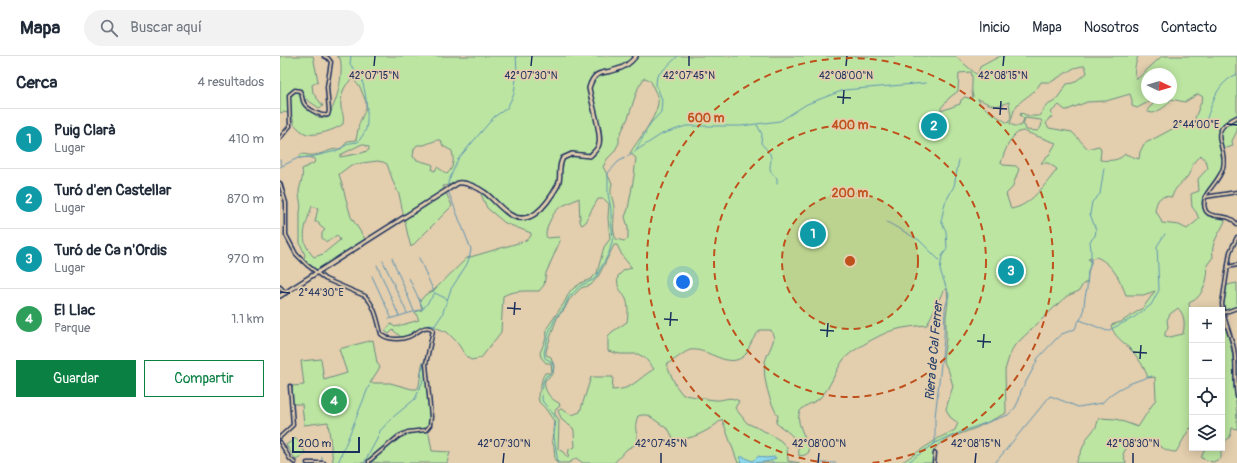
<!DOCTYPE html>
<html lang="es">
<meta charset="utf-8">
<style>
body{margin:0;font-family:Pangolin,sans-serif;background:#f2f2f3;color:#1f2937}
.controls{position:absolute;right:12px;bottom:12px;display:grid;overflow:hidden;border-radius:0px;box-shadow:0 2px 10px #0003}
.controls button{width:36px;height:36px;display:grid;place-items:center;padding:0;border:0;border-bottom:1px solid #e0e1e3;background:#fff;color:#1f2937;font:20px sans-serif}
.compass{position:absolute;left:861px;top:12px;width:36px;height:36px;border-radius:50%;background:#fff;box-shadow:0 2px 10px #0003;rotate:94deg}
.scale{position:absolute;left:12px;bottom:10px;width:68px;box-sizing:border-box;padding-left:4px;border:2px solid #1b2f5e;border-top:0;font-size:11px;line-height:14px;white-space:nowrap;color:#1b2f5e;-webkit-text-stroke:3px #e3cead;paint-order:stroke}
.you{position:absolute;left:403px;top:226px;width:14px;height:14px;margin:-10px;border:3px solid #fff;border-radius:50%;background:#1a73e8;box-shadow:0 0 0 6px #1a73e833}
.badge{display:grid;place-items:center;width:26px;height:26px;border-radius:50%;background:#0b8043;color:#fff;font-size:13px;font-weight:700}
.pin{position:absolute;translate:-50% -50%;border:2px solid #fff;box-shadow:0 1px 4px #0006}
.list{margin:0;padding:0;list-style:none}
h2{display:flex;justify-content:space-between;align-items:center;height:52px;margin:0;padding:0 16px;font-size:17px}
h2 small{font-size:13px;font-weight:400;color:#747a83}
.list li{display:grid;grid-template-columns:26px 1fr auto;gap:12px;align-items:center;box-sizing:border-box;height:60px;padding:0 16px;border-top:1px solid #e0e1e3}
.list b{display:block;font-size:15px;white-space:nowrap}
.list p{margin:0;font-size:13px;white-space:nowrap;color:#747a83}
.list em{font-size:13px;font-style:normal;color:#747a83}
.actions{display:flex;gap:8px;padding:12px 16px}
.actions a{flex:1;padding:9px 0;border:1px solid #0b8043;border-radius:0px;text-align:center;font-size:14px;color:#0b8043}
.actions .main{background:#0b8043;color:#fff}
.icon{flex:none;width:22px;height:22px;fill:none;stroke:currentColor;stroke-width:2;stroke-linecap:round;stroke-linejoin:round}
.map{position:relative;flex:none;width:957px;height:407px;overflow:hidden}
header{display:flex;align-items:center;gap:24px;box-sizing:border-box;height:56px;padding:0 20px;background:#fff;border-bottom:1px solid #e0e1e3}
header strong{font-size:19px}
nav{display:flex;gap:22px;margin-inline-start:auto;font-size:14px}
.search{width:280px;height:36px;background:#f2f2f3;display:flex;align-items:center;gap:10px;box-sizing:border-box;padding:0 14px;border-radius:22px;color:#747a83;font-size:15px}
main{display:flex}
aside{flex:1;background:#fff}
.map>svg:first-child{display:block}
</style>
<header>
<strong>Mapa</strong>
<div class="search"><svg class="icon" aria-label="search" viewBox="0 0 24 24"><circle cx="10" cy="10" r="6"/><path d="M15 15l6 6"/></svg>Buscar aquí</div>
<nav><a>Inicio</a><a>Mapa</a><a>Nosotros</a><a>Contacto</a></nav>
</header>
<main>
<aside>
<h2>Cerca<small>4 resultados</small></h2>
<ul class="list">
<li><span class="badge" style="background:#0f9aa8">1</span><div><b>Puig Clarà</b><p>Lugar</p></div><em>410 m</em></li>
<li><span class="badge" style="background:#0f9aa8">2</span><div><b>Turó d'en Castellar</b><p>Lugar</p></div><em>870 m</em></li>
<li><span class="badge" style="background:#0f9aa8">3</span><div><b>Turó de Ca n'Ordis</b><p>Lugar</p></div><em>970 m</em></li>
<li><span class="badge" style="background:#2e9e5b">4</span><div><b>El Llac</b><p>Parque</p></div><em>1.1 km</em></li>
</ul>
<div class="actions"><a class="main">Guardar</a><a>Compartir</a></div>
</aside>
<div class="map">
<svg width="957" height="407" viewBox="0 0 957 407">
<rect width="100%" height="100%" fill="#e3cead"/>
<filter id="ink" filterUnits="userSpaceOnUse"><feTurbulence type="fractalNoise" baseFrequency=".025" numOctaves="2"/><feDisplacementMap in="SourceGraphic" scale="8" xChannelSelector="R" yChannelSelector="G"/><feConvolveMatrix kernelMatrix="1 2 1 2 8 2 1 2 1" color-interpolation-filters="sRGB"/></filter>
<g filter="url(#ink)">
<g fill="#bce5a1" stroke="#6c8a80" fill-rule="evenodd">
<path d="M0,0H33L38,25L32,29L33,37L43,50L39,52L26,43L23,49L38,61L47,62C57,48 64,18 60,2L56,0H675L696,18H698C699,16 699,13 700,11C701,10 717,2 720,0H858C856,7 852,17 857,23L882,0H957V75L952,85L953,90L940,94C942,100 944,106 942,112C939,126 913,140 925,155C930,162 937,162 944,162L945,165C940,177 930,187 933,201L927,209C929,219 925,234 917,242C915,244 911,246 909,247L912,270V373L910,372L896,396C887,396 884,392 876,388C868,385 859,384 851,384L843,398L846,407H796L807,382L816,371L819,362L836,363L858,371L876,343L875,321L868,322C865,312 858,301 850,293C842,284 834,281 831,269L841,266L863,252L875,235L863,239H846C840,223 833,209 817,201L808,203L811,205L808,217L807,226L803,228L799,235L787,240L780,246L734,290L729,301L725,314L726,357L696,372L672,381L659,388L654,394L653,407H621L659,382L675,374L678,367L670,361L666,353L673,330L669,316L663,304L666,283V260L668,246L667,232L663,235L647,269C636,270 625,271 614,274C602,277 572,294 564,303C555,315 551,331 540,342C533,348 521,349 519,358C516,370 529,385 529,396L525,399L519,400C519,381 510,378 496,367L498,360C490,347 482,321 485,306C487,298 492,291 494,282L491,274H480C477,278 473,282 471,287C469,290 468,295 466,298C449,316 429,291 410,294C403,296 395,305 386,308L396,330L403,339C414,340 424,343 435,344C445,345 448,339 459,345L455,352L467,367L488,377L501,385L507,392L508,405L520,407H458L442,363C430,375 411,384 394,384L389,374L368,359H362L358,360C354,369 356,376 358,385L356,388L347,393L334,407H303L296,402L289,407H277L275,403L274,391L272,384L274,365L265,352L259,346L258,338C262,332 260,324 265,317H270L272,316L271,307H266L261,301L260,297L266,282L267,272L284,247L290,235L301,227L311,223L317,217L324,191L330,183L328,162L329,148L324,143H318L311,155L306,166L302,169L301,168L300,165L299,142C292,146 285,148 279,152C273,156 263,176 267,182L279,181L280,185L266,217L264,229L259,235C247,235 233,234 223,240L221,276L201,302L191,304L187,301L176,285L167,276L152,270H147L130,280L122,282L113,274L109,278L105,275L111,268L115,271L139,264L135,256L142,254L140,245L145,239L153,235L187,202L245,185L251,180V177L225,167L207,152L197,129C192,127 185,124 180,125C173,127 171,129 163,130L172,150L131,191L128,180L119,138L114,128L107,108L103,106L97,105L82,107L71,109L59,118L71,161L85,183L35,215L23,205L25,199L20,187V156C22,149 19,143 19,136C20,127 24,123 22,113L34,107L35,104L34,103L28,101L19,102L18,101L21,98C26,98 30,100 34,99C44,98 51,92 61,93L68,85L76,84L79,68L86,52V46L80,31L73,23C63,28 60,42 61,52C63,59 64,60 63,68C55,74 36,80 27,78C21,76 18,72 14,68L13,63L9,57L3,56L0,57ZM802,10H805L807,17L793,27L787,28L778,41L775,45L766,50L759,60H749L741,57L740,59L744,63L741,70H735L730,68C732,62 733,54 737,49C746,40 754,38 761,26H771L794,12ZM691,16C694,24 690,32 693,40L691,43L685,41L681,44L680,48L661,55V52L669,42L678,35L679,17ZM867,18H891V42H867ZM364,22C371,23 372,27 374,33C376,38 379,42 378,48C375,64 358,84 350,97L356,102L354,120L348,153L345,161L348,171V183L344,185L336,183C331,173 335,162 334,152C333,140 329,141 332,127L323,111L327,103L334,96L339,87V81L348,62L358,32ZM850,38L852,44V50L857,52L874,43L876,45L868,53V56L873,57C880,54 888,50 891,43L905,46L918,38L923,41L914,65L896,71L864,88L860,96L859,103L845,98C839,105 829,105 820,104L821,94L820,91L818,90L808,93L792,76L769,72L766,68L769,62L773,61L771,56L779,49L785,54H787L807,46L826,45ZM698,43C714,50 714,52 729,46L731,61L728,67C720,62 700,51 698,43ZM745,62L761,64L762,66L761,71L758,75L746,74L745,70L743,69ZM743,75L776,87L769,99L767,100L761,107H768L777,113L776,115C764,130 750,150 731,153L726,138L732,132L739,113L736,110L723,109L721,107C724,97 731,76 743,75ZM157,84H161L163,90L172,95C174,103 174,112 167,118L157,111L155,115L152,114L153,109L151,108L137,104L133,101L134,93L137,89H144ZM82,88L89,91V94L82,97L60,101V99ZM921,99L926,105L928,112L918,123L919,135L911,138L912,151L916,156L919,163L907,173L899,169L882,167L879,160L875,155C877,143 879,139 892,141C895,130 901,129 907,121C913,113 911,106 921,99ZM32,150L38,152L35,166H39V169L45,174L42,177V182L47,186L57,179L60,184L43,198L34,201C17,184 26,169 32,150ZM334,189H337L343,201L352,212L344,214L338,220C336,233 341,233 346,243C349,250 348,259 347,266L332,276L328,280V295L340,298H358L365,302L374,313C357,323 353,334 332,334L333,321H311L300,356L292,359L281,353L278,355L282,364L293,372L294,375L295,391L289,393L288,402L283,396L278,393L279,364L275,358V354L280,350L279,347C270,343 263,334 265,324L273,318L274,310L271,301L266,299V295L274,270L278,260L284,254L289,244L301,232L311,229L319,219ZM898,252C905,259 905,268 903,278L890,281L885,280V277L888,271L887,264L890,258Z"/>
<path d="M957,227V250L945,255L943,252L947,229Z"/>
<path d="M942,261C948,278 953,295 954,313C954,319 953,326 954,332C956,346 957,359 957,373L952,372C951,381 949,383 942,387Z"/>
<path d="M93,284L97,307L100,311L90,327H110L132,333H137L139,330L142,309L143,306L145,308L150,369L146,373L127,375L119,379L85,407L53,406L48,366L24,369L22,348H13L12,330L24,329L21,305L41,303L44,324L67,317L59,293Z"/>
<path d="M147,375L149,378L152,395L170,396L167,407H103L91,406C107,389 124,375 147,375Z"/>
<path d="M16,382L26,398L16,404L6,389Z"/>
<path d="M925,392H941V402L933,406L921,402Z"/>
</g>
<path fill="#8ed9ee" stroke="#6095b4" d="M479,400L485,402L495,401L496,402C490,407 472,407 462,407L460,401H464L472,405Z"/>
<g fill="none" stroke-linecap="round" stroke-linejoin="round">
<g stroke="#6095b4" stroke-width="1">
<path d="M477,69L482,78L481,87C483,90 488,94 490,98C494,108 484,112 497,122V128"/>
<path d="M924,69C934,47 933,30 957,18"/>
<path d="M355,96L370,68L381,56L382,44L376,28L377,20L398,0"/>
<path d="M0,104L2,109"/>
<path d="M0,111L18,102L31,101L56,95L70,87L78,86C81,82 84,78 86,73C89,61 86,31 80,20C77,16 73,12 70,8L71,0"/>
<path d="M168,132V127L178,103L214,61L227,52L234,38L237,15L236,0"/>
<path d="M607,166L639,184L660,205"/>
<path d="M112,202L134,255"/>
<path d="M139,202L154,236"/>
<path d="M103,205L127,257"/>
<path d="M97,209L119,260"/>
<path d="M92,220L111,261"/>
<path d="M129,222L143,252"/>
<path d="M109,263L143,253L155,237L167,243"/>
<path d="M800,264L827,275L853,262L871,249L879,234L877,190L885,178"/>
<path d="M149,269L155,270"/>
<path d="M154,271L162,259L171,233L187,208L190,199L191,193L168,135"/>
<path d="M655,387L686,374L728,359L735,352L739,344L741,335L754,311L758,302L778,281L782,278L795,273L797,268L803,259L805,241L807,232L808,216L811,207V194L810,185L815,180L816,174L810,158L812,146L820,138L824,112"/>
<path d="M42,401V407"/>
<path d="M492,406L494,407"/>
<path d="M58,407L89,330"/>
<path d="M84,407L97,383L100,375L112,362L135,343L143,325L141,317L147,297"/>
<path d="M278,407L274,380L276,364L274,359L263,346L262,343L263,326L266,320L271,318C274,315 274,310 272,306L265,302L264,297L269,276L276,261L284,252L289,241L300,230L313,224L316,221L329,197L333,182L331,165V153L328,138V117L338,106L346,101L382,78L406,70H461L500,65L527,48L564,34L646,27"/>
<path d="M541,407H556"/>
<path d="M627,407L655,387V361L664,282L665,252L669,239L660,214L662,200L667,193L666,175L661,165L665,147L674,130L679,104"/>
<path d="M715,407L770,340L773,341L798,351L822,347C836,331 853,326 872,320"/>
</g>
<g stroke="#1b2f5e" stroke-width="5">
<g id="street">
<path d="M0,82L10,70L9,39L15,34L20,35C22,38 22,41 23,45C25,52 41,61 48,59L49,55L47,31L51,6L48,2L44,0"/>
<path d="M0,127L6,147V179L16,198L27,209L45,223L85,240C95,249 98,266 101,278C107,284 121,284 128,281C136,279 145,266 153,274L146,308L151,361L150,369L146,374L128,376L119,380L89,405V407"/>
<path d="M957,136L925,141C919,171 949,152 957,169"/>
<path d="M925,141C930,131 940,123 943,112C949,89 923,77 957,61"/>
<path d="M957,181L950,196L942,248C943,264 951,278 954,293C957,309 954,324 957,340"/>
<path d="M948,211L957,209"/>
<path d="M0,231L6,237"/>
<path d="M943,257L957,252"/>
<path d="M0,381L13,369L10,330"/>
<path d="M0,386L10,403L15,407"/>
<path d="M27,407H44"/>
<path d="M654,407L655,397"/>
</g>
</g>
<g stroke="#1b2f5e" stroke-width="6">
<path id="secondary" d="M0,240L178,127C183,126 188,128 193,130C207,135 213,145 224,154C248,176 267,149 278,129C282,120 277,111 283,102L292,98L310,100C314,96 318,93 319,88C322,78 311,44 309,32C315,12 324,19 338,13C345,11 352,5 356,0"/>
</g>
<use href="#street" stroke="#e3cead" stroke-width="2"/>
<use href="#secondary" stroke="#e3cead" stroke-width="3"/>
</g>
</g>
<path fill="none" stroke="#1b2f5e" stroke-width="1.5" d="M94,10L95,0M251,10L252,0M409,10V0M566,10L567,0M723,10L724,0M557,41L571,42M563,48L564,34M713,52L727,53M720,59L721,45M947,68L957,69M0,236L10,237M227,252L241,253M234,259L235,246M384,263L398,264M390,270L391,256M540,274L554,275M547,281L548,267M697,285L711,286M703,292L704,278M853,296L867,297M860,303L861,289M223,407L224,397M381,407V397M538,407L539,397M695,407L696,397M853,407V397"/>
<circle cx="570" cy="205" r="68" fill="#bf511c" fill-opacity=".12"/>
<g fill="none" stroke="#bf511c" stroke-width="2" stroke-dasharray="7 5">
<circle cx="570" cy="205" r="68"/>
<circle cx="570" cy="205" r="136"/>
<path d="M549 407A203 203 0 1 1 591 407"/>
</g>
<g text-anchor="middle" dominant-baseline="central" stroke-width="3.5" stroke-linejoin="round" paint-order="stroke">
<g font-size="13" font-style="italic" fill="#26406c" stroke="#e3cead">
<text transform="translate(654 295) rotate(-85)">Riera de Cal Ferrer</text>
</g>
</g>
<g font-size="10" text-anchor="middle" fill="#1b2f5e" stroke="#e3cead" stroke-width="3.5" stroke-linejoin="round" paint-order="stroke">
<text x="94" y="23">42°07'15"N</text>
<text x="251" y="23">42°07'30"N</text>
<text x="409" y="23">42°07'45"N</text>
<text x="566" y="23">42°08'00"N</text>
<text x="723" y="23">42°08'15"N</text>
<text x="916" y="72">2°44'00"E</text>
<text x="41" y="240">2°44'30"E</text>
<text x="224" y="391">42°07'30"N</text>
<text x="381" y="391">42°07'45"N</text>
<text x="539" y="391">42°08'00"N</text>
<text x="696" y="391">42°08'15"N</text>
<text x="853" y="391">42°08'30"N</text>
</g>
<circle cx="570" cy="205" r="6" fill="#bf511c" stroke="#e3cead" stroke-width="2"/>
<g font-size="12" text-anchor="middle" font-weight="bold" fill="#bf511c" stroke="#e3cead" stroke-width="3.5" stroke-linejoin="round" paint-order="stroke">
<text x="426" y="66">600 m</text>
<text x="570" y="73">400 m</text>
<text x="570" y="141">200 m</text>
</g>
</svg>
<div class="controls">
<button>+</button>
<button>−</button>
<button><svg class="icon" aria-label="locate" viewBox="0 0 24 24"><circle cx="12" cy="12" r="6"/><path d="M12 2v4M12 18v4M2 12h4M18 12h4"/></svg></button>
<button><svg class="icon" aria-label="layers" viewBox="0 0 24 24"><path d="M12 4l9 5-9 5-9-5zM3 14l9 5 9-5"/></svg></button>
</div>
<svg class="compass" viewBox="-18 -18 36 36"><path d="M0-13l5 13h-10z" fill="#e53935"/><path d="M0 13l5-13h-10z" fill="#747a83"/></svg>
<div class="scale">200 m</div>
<div class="you"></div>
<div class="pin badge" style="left:533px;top:178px;background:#0f9aa8">1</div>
<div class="pin badge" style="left:654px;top:70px;background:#0f9aa8">2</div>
<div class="pin badge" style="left:731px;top:215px;background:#0f9aa8">3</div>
<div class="pin badge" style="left:54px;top:345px;background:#2e9e5b">4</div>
</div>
</main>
